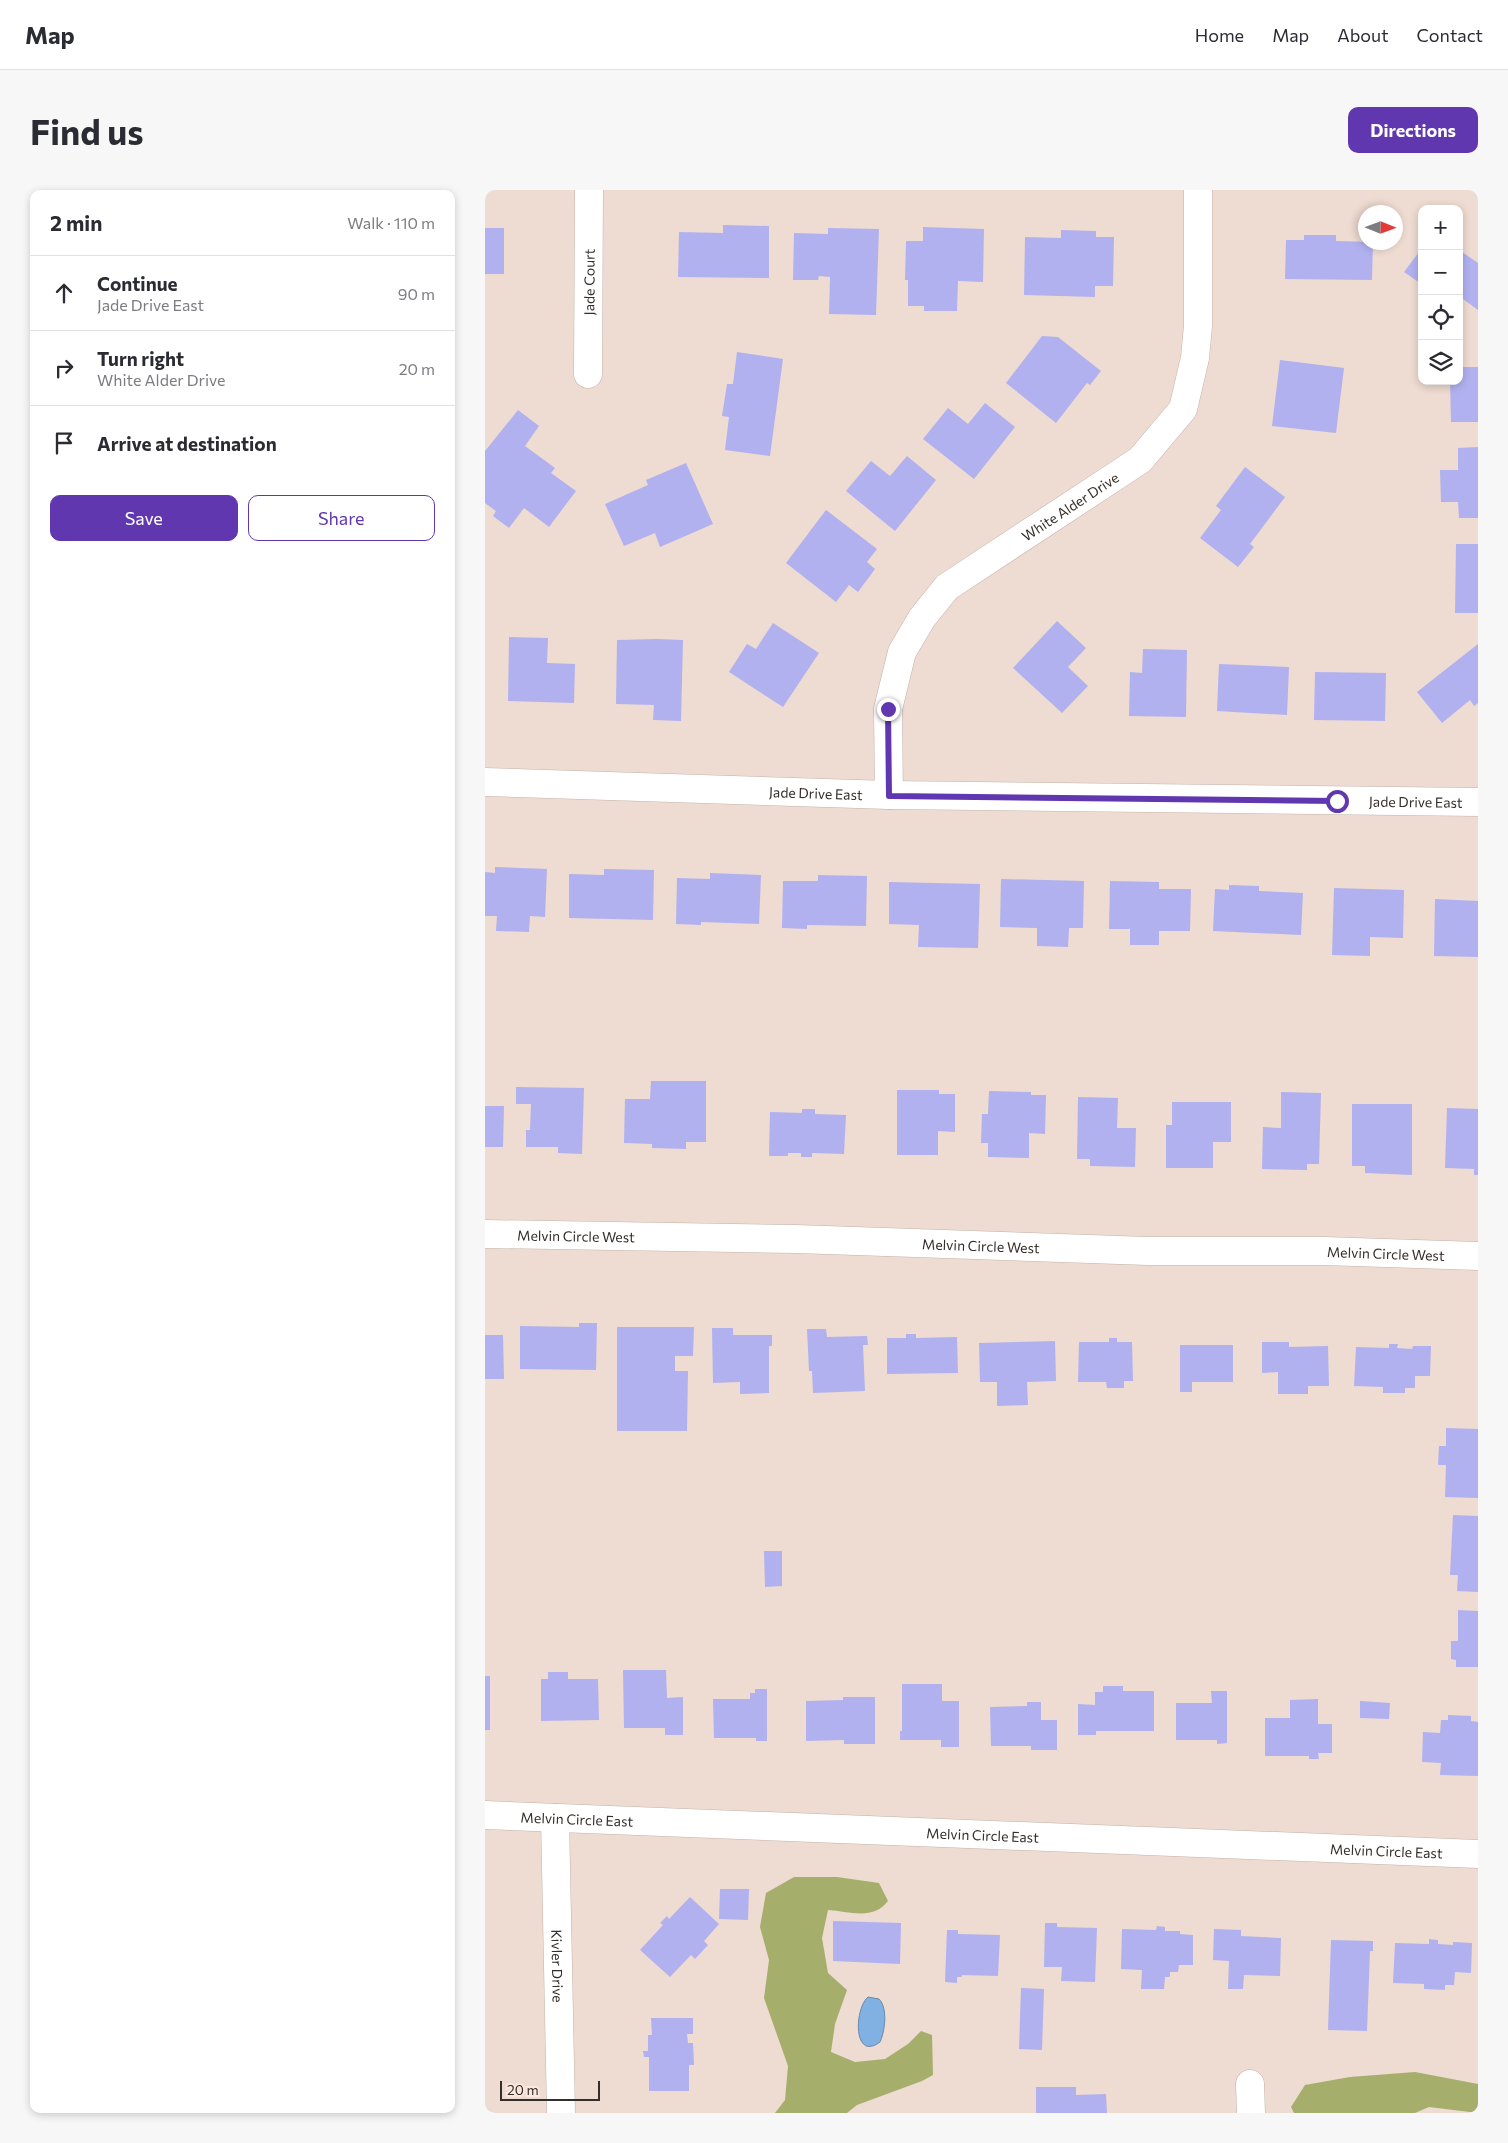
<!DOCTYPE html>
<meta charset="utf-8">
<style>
body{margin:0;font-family:Commissioner,sans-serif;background:#f7f7f7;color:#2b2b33}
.controls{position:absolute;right:15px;top:15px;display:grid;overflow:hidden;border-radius:10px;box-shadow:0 2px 8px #0003}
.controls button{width:45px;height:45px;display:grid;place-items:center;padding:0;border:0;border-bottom:1px solid #e1e1e2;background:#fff;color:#2b2b33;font:25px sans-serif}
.compass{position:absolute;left:873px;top:15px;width:45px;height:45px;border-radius:50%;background:#fff;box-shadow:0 2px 8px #0003;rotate:91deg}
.scale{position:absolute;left:15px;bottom:12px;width:100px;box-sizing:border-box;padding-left:5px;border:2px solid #352e2a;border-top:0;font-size:14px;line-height:18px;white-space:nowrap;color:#352e2a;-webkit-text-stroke:4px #fce8de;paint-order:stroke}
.stop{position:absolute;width:15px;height:15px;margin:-11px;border:4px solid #6137af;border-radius:50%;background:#fff}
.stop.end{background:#6137af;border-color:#fff;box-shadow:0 1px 5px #0008}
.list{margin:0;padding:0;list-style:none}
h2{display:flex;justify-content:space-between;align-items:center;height:65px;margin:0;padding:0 20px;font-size:21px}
h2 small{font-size:16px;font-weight:400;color:#7c7c81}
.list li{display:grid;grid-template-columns:32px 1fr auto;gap:15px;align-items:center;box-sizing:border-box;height:75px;padding:0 20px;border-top:1px solid #e1e1e2}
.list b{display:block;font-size:19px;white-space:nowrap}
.list p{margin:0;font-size:16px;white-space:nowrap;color:#7c7c81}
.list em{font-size:16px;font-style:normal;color:#7c7c81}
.actions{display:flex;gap:10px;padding:15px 20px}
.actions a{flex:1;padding:11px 0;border:1px solid #6137af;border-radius:10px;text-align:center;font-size:18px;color:#6137af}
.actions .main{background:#6137af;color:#fff}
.icon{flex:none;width:28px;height:28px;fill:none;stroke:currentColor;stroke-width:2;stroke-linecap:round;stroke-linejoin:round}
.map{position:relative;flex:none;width:993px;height:1923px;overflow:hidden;border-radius:10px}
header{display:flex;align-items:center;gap:30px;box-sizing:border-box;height:70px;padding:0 25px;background:#fff;border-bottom:1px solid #e1e1e2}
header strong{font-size:24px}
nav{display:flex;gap:28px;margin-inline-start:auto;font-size:18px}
.intro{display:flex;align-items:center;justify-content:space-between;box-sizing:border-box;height:120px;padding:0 30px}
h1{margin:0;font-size:35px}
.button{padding:12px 22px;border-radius:10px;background:#6137af;color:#fff;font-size:18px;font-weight:700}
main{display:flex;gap:30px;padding:0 30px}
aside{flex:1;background:#fff;border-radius:10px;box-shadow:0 2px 8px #0003}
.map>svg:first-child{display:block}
</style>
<header>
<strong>Map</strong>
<nav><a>Home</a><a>Map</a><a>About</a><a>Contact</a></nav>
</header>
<div class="intro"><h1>Find us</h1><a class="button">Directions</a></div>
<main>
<aside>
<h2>2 min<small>Walk · 110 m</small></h2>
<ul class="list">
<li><svg class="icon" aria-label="ahead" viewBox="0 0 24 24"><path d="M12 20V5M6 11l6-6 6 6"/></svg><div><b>Continue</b><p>Jade Drive East</p></div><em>90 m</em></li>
<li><svg class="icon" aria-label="right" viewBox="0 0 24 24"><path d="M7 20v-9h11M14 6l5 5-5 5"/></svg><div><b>Turn right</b><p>White Alder Drive</p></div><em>20 m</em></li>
<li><svg class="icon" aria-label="arrive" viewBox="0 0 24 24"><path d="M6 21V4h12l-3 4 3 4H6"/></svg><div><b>Arrive at destination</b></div></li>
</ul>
<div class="actions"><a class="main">Save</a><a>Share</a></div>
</aside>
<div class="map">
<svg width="993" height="1923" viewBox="0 0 993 1923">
<rect width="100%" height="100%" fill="#eedbd1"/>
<g fill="#a6ae6c">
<path d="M309,1687H352L394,1693L403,1711C388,1731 364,1721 343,1720L337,1748L343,1783L362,1800L350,1834L346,1862L370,1872L400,1869L423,1854L436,1841L447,1845L448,1885L437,1891L372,1915L362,1923H290L300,1910L303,1876L279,1808L284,1770L275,1737L281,1703Z"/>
<path d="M930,1882L993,1894V1923L944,1917L930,1923H809L806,1917L820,1895L865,1887Z"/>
</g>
<path fill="#81b0e2" stroke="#6a89ab" d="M383,1807L394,1809C403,1818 400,1841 395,1852C368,1872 369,1819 383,1807Z"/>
<g fill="#b1b1f0">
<path d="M238,35L284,36V88L193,87L194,42L238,43Z"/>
<path d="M438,37L499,39L498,92L473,91L472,121H439V116H423V90H420L421,51H438Z"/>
<rect x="0" y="38" width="19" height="46"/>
<path d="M343,38L394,39L391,125L344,124L345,87L334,86L333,90H308L309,43L343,44Z"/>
<path d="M576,40L611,41V47H629L628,96H610V107L539,105L540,47L576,48Z"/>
<path d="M819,45H851V51L888,52L887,90L800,89L801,50H819Z"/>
<path d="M937,58V91L935,93L919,82Z"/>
<path d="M977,62L993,73V120L974,106V65Z"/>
<path d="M557,146L573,147L616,181L605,195L602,193L571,233L521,193Z"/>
<path d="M252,162L298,169L285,266L240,260L244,227L237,226L242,194H248Z"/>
<path d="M795,170L859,178L851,243L787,236Z"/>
<path d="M974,177H993V232H966L965,191H974Z"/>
<path d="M500,213L530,237L489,289L438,249L463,218L483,234Z"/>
<path d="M33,220L54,236L40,256L70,278L66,283L91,301L64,337L39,318L24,338L8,326L11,321L0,313V261Z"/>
<path d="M993,257V328H974L973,312H956L955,280H973V258Z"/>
<path d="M422,266L451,290L410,341L361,301L386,271L405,286Z"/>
<path d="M201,273L228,334L175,357L170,343L139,356L120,314L163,295L161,290Z"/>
<path d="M760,277L800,307L765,354L769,357L753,377L715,348L736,320L731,316Z"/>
<path d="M341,320L392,359L382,372L390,379L373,402L364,395L351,412L301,373Z"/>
<path d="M971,354H993V423H970Z"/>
<path d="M572,431L601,458L583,477L603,496L577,523L528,478Z"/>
<path d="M288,433L334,463L298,517L244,482L262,454L271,459Z"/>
<path d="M24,447L63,448L62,473L90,474L89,513L23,511Z"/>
<path d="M172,449L198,450L196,531L168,530L169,515L131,514L132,450Z"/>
<path d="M993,454V513L989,516L985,510L957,533L932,502Z"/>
<path d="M658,459L702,460L701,527L644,526L645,482L657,483Z"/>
<path d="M734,474L804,477L802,525L732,521Z"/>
<path d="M830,482L901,483L900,531L829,530Z"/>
<path d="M10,677L62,679L60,727L45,726L44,742L11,741L12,726H0V682L10,683Z"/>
<path d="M119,679L169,680L168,730L84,728V684L119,685Z"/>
<path d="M225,683L276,685L274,734L216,732V735L191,734L192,688L225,689Z"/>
<path d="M333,685L382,686L381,736L322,735V739L297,738L298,691H333Z"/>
<path d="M516,689L599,691L598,738H584L583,757L552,756V738L515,737Z"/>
<path d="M625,691L674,692V699H706L705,741H674V755H645V739H624Z"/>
<path d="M404,692L495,694L493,758L433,757L434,735L404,734Z"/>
<path d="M744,695L774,696V701L818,703L816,745L728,741L730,699L744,700Z"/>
<path d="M849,698L919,700L918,748L885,747V766L847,765Z"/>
<path d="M950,709L993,711V767L949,766Z"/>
<path d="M166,891H221V952H201V959L167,958V954L139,953L140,909H165Z"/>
<path d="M31,897L99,898L97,964L73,963V957H41V940H45L46,914H31Z"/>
<path d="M412,900H454V904H470V942L453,941V965H412Z"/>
<path d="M504,901L546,902V905H561L560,944L544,943V968L503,967V953H496L497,924H503Z"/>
<path d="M796,902L836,903L834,974H822V980L777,979L778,937L796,938Z"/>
<path d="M593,907L633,908L632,938H651L650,977L605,976V969H592Z"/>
<path d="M687,912H746V952H728V978H681V935H687Z"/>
<path d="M867,914H927V985L880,983V976H867Z"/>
<path d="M0,916H19L18,957H0Z"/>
<path d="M962,918L993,919V985H989V979L960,978Z"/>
<path d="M317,919H330V924L361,925L359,964L327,963V967H316V963H303V966H284L285,922L317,923Z"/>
<path d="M94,1133H112L111,1180L35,1179V1136L94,1137Z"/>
<path d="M132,1137H209L208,1166H190V1181H203L202,1241H132Z"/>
<path d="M227,1138H248V1145H287V1156H284V1203L255,1204V1192L228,1193Z"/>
<path d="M322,1139H341L342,1147L382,1146L383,1155H378L380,1201L328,1203L327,1181H324Z"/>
<path d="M421,1144H431V1148L472,1147L473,1183L402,1184V1148H421Z"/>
<path d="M0,1145H18L19,1189H0Z"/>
<path d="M624,1148H632V1152H647L648,1191H639V1198H622L621,1192H593L594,1152H624Z"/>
<path d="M570,1151L571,1191L542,1192L543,1215L512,1216V1192H495L494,1153Z"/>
<path d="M777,1152H804V1157L843,1156L844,1196H823V1204H793V1182L777,1183Z"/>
<path d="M904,1154H913L912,1158L927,1159L928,1156H946L945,1186H930V1198H920V1203H898V1197L869,1196L871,1157L904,1158Z"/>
<path d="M695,1155H748V1192H707V1202H695Z"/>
<path d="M961,1238L993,1239V1308L960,1307L961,1275H953L954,1256H961Z"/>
<path d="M968,1325L993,1326V1402L972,1401L973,1385H965Z"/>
<path d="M279,1361H297V1396L280,1397Z"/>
<path d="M973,1420L993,1421V1477H971V1470L966,1469V1451H973Z"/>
<path d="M138,1480H181L182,1508L198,1507V1545H180V1538H139Z"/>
<path d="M63,1482H83V1489H113L114,1530L56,1531V1489H63Z"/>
<rect x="0" y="1486" width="5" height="54"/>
<path d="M417,1494H457V1511H474V1557H456V1550H415V1541H417Z"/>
<path d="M618,1496H638V1501H669V1541H611V1545H593V1514L610,1515V1502H618Z"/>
<path d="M270,1499H282V1551H271V1548H229L228,1509H265V1503H270Z"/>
<path d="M726,1501H742V1553L732,1554V1550H691V1513H727Z"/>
<path d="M358,1507H390V1554H359V1550L321,1551V1511L358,1510Z"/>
<path d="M833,1509V1534H847V1563H833L834,1569H824V1566H780V1528H805V1510Z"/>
<path d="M875,1511L905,1513L904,1529L875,1528Z"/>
<path d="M542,1512H556V1530H572V1560H546V1556H506L505,1517L542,1516Z"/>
<path d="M963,1525L986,1526V1531L993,1532V1586L955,1585L956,1573L937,1572L938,1542L955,1543L956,1530H963Z"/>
<path d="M235,1699H264L263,1730L234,1729Z"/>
<path d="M205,1707L234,1734L219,1751L223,1755L210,1769L206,1765L185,1787L155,1760L178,1735L175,1733L182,1726L184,1729Z"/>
<path d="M348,1731L416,1733L415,1774L348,1771Z"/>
<path d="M560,1733H572V1737L612,1738L610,1792L576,1791L577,1777H559Z"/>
<path d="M672,1736L680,1737V1741H695V1744L708,1745V1775H694L693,1782H685V1787H680L679,1799H656L657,1780L636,1779L637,1739L671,1740Z"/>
<path d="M729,1739L756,1740V1746L796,1748L795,1786L759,1785L758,1799H743L744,1771L728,1770Z"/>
<path d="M462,1740H473V1744L515,1745L513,1786L477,1785V1787H472V1793L460,1792Z"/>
<path d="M944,1749L953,1750V1754L968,1755V1752L987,1753L986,1783L970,1782L969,1795H960V1800L939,1799V1794L908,1793L910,1753L944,1754Z"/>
<path d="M846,1750L888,1751V1761H885L882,1841L843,1840Z"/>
<path d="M536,1798L559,1799L557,1860L534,1859Z"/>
<path d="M166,1828H208V1844H202L203,1853H208L209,1875H204V1901H164V1867H159L158,1861H163V1845H167Z"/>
<path d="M551,1897H591V1905L621,1904L622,1923H551Z"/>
</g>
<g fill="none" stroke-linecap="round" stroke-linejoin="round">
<g stroke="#c4b2a8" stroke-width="29">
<g id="minor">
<path id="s1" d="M103,184L104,0"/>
<path id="s2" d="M0,592L404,605L993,612"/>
<path id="s3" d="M404,605L403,519L417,462L437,428L462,397L655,270L698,219L710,168L713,136V0"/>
<path id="s4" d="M0,1044L311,1049L663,1061H839L993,1066"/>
<path id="s5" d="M0,1625L993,1664"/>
<path id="s6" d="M70,1628L76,1923"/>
<path d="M765,1894L766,1923"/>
</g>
</g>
<use href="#minor" stroke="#fff" stroke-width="28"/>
</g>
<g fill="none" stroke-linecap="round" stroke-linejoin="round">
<path stroke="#6137af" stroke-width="6" d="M403,519L404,606L852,611"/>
</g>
<g text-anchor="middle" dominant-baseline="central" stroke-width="4" stroke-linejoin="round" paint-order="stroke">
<g font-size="14" fill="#352e2a" stroke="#fce8de">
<text stroke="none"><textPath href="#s1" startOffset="92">Jade Court</textPath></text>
<text stroke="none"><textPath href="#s3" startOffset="371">White Alder Drive</textPath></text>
<text stroke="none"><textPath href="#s2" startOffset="331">Jade Drive East</textPath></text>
<text stroke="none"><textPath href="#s2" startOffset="931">Jade Drive East</textPath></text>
<text stroke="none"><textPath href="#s4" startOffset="91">Melvin Circle West</textPath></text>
<text stroke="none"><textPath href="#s4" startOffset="496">Melvin Circle West</textPath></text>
<text stroke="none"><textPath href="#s4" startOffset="901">Melvin Circle West</textPath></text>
<text stroke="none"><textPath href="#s5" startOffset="92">Melvin Circle East</textPath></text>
<text stroke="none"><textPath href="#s5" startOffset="498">Melvin Circle East</textPath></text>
<text stroke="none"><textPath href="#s5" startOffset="902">Melvin Circle East</textPath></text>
<text stroke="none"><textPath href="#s6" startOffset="148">Kivler Drive</textPath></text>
</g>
</g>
</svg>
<div class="controls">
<button>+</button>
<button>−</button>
<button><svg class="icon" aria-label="locate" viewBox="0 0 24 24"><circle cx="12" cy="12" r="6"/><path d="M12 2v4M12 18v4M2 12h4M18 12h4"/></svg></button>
<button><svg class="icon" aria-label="layers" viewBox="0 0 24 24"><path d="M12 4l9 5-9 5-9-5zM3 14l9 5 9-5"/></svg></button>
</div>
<svg class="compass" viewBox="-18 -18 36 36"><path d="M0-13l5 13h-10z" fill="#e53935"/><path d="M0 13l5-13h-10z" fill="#7c7c81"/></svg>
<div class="scale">20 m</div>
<div class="stop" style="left:852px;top:611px"></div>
<div class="stop end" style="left:403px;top:519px"></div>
</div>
</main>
